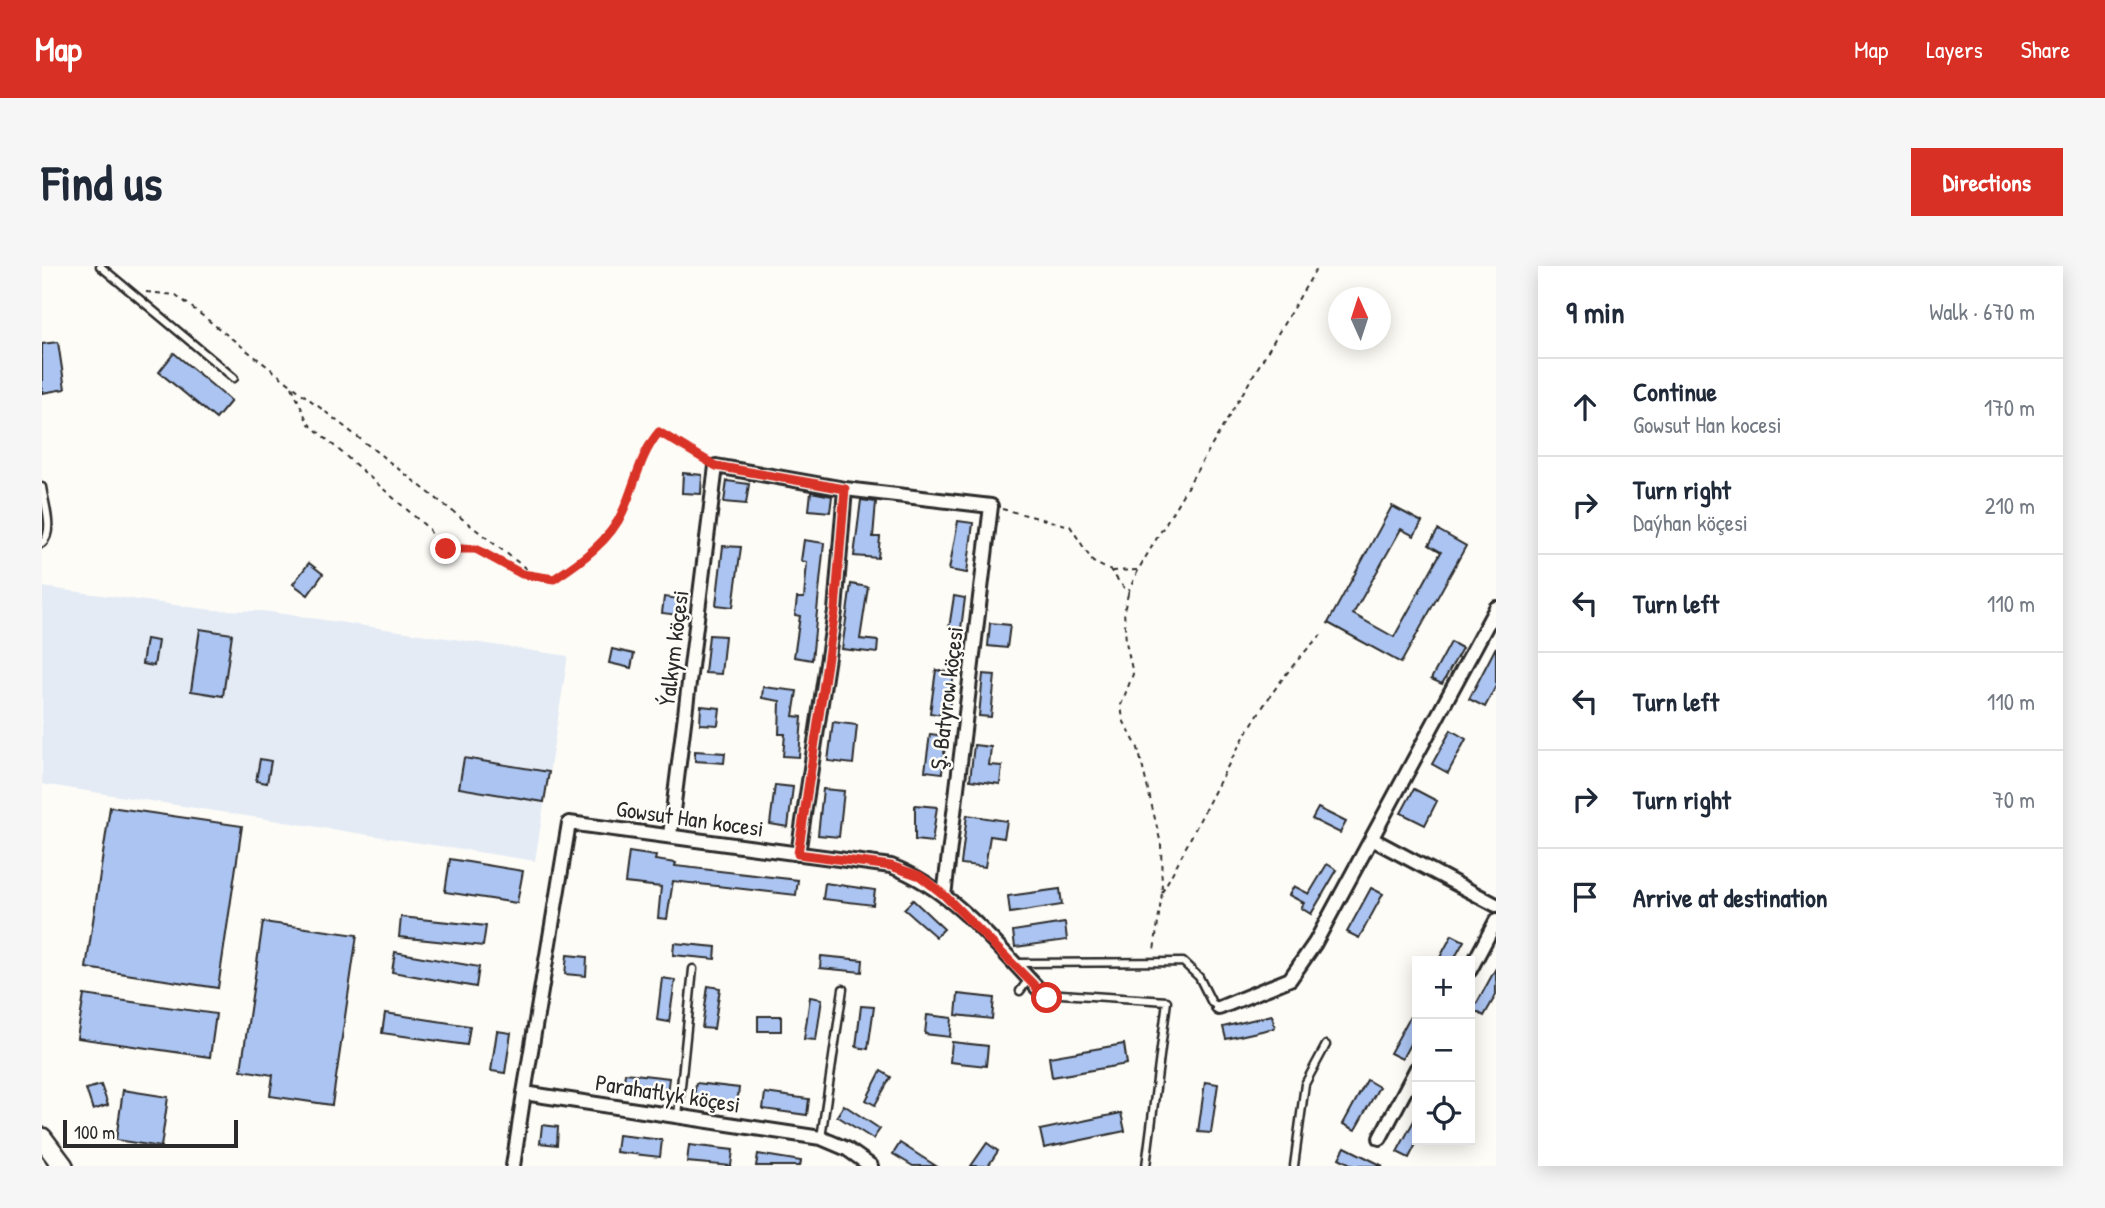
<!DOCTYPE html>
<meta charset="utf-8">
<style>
body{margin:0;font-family:"Patrick Hand",sans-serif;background:#f6f6f7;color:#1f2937}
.controls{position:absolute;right:21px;bottom:21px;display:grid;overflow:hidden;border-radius:0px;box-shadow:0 4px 18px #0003}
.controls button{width:63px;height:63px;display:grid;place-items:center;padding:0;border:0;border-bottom:2px solid #e0e1e3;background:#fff;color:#1f2937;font:35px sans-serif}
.compass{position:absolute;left:1286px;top:21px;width:63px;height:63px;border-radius:50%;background:#fff;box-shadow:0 4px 18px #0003;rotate:357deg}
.scale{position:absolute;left:21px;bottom:18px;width:175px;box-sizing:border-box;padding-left:7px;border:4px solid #2b2b2b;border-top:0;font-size:19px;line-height:24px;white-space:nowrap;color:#2b2b2b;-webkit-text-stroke:5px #fdfcf7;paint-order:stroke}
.stop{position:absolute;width:21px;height:21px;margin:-16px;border:5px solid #d93025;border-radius:50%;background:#fff}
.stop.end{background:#d93025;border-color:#fff;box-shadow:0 2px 7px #0008}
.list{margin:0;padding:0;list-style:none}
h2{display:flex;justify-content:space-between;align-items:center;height:91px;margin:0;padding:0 28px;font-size:30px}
h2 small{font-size:23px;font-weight:400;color:#747a83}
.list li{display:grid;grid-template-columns:46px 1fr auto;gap:21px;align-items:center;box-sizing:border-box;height:98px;padding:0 28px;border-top:2px solid #e0e1e3}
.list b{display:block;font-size:26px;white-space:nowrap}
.list p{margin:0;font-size:23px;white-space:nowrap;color:#747a83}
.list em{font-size:23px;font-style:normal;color:#747a83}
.icon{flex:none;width:38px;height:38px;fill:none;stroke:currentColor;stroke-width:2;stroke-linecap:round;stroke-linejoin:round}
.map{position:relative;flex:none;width:1454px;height:900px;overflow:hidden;border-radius:0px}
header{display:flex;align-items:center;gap:42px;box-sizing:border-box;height:98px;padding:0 35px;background:#d93025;color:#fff}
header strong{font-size:33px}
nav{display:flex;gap:38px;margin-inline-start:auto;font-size:24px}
.intro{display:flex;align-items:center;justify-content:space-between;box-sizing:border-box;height:168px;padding:0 42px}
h1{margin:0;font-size:49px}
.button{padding:18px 32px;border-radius:0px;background:#d93025;color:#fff;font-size:24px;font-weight:700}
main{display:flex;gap:42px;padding:0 42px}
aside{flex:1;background:#fff;border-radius:0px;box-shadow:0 4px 18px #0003}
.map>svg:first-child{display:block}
</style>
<header>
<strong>Map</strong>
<nav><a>Map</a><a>Layers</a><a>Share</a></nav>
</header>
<div class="intro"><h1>Find us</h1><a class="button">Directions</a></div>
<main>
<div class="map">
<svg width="1454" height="900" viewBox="0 0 1454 900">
<rect width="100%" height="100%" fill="#fdfcf7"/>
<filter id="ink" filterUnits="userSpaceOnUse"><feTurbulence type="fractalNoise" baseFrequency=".0143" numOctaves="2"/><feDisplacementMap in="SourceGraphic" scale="14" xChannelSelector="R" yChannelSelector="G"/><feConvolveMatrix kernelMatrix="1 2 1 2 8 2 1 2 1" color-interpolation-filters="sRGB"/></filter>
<g filter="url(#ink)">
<path fill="#e4ebf5" d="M0,321L170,344L221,345L526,390L493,595L0,518Z"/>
<g fill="#abc4f1" stroke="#2b2b2b" stroke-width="2">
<path d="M16,76L23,123L0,127V78Z"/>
<path d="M132,87L189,135L174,153L117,106Z"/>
<path d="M641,207L660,209L659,228L640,227Z"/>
<path d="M685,215L707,218L704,238L682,236Z"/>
<path d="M769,226L790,230L788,246L767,244Z"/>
<path d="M819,234L834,236L831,271H838L836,292L812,290Z"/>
<path d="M1350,240L1380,256L1372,270L1359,263L1311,348L1352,371L1399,286L1387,279L1396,264L1424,280L1359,397L1286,357Z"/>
<path d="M916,255L931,257L925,307L907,304Z"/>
<path d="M762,274L782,277L770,394L752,391L758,350L753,349L755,332H762L765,296L759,295Z"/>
<path d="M681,280L699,281L691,341L674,339Z"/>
<path d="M267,297L281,308L266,329L251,318Z"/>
<path d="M809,318L826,321L818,373L836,375L835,387L800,383Z"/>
<path d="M912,330L923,332L919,363L907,362Z"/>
<path d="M622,331L638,333L636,349L620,347Z"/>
<path d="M948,357L968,359L965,382L946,380Z"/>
<path d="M158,363L190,368L181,430L149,425Z"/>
<path d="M667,369L683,370L679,408L663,407Z"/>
<path d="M104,373L116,375L112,400L100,398Z"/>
<path d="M1409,376L1420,382L1400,418L1389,413Z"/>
<path d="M1454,381V420L1443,441L1427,433Z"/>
<path d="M570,383L592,388L589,402L567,397Z"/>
<path d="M894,404L912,407L906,450L888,447Z"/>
<path d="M941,408L953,409L949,451L937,450Z"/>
<path d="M721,421L755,425L751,450L760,451L757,491L741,490L743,468H737L738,435L720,432Z"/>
<path d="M659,440L678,442L676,459L658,458Z"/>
<path d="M791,456L815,459L811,498L786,495Z"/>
<path d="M1409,464L1424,473L1406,507L1390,498Z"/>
<path d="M888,468L904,470L900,507L883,505Z"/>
<path d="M932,479L949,481L947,499L960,500L958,518L928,514Z"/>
<path d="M653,485L683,487L682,497L653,495Z"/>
<path d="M422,492L507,506L502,536L417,522Z"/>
<path d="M218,493L229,495L225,517L214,515Z"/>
<path d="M733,519L751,521L746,561L728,558Z"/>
<path d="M781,523L802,525L797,571L776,569Z"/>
<path d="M1372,523L1395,535L1383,559L1359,547Z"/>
<path d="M873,539L895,541L890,576L873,574Z"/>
<path d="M68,541L200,560L176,722L44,702Z"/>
<path d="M1276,542L1304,556L1298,567L1270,553Z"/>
<path d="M925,549L965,555L962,572L948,570L943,601L919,598Z"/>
<path d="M587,586L614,590L613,594L634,597L633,600L756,614L754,629L631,615L625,653L616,652L619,621L583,617Z"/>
<path d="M408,593L481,605L475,637L403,626Z"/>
<path d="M1285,598L1295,604L1269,648L1259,642L1262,637L1247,629L1252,620L1267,628Z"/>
<path d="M783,617L833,624L831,639L781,633Z"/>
<path d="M1329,622L1341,628L1317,672L1305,666Z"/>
<path d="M1018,623L1020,639L968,647L966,630Z"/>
<path d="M871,634L902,663L894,671L862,643Z"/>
<path d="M359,651L444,660L441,680L357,671Z"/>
<path d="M221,656L315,669L290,839L228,830L231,809L199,804Z"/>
<path d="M1023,657L1025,674L973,681L971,665Z"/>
<path d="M1410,669L1422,675L1411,695H1396Z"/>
<path d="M632,677L674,681L673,693L631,689Z"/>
<path d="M353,686L437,701L434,721L350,706Z"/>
<path d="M525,689L545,691L544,710L523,708Z"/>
<path d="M779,690L821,694L820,706L778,702Z"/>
<path d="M1454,702V729L1442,750L1431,744Z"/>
<path d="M620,712L633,714L627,756L615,754Z"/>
<path d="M666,720L678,722L672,763L660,762Z"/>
<path d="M916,728L952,732L950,753L914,749Z"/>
<path d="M42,729L174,748L168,791L35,772Z"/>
<path d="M768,731L780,733L774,774L762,773Z"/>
<path d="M1375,738V765L1360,793L1348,787Z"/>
<path d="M819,740L832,741L826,783L814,781Z"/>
<path d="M343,747L428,760L425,779L340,767Z"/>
<path d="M885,749L910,752L908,771L883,768Z"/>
<path d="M1230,749L1233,762L1184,773L1181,761Z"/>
<rect x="716" y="750" width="23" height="15"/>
<path d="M455,765L469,767L463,807L449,805Z"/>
<path d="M910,776L946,780L944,800L908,796Z"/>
<path d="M1082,778L1085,798L1010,811L1007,791Z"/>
<path d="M839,805L849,811L833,839L824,834Z"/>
<path d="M583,807L627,812L625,828L581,823Z"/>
<path d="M1325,814L1337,821L1313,864L1301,858Z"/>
<path d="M1163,816L1176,818L1169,867L1156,866Z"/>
<path d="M654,817L697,822L695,838L652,833Z"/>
<path d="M59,819L66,839L51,844L44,823Z"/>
<path d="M81,824L126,831L119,881L74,874Z"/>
<path d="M723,827L767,833L765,849L721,843Z"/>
<path d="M802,839L838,863L831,873L795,850Z"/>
<path d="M1079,847L1083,865L1002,882L998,864Z"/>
<path d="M1375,849V876L1367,892L1355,886Z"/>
<path d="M500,859L516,861L515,879L498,877Z"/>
<path d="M576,869L620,874L618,891L574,886Z"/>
<path d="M858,877L894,900H871L851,888Z"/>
<path d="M945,877L956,885L946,900H929Z"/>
<path d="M647,879L691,884L689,900L645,896Z"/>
<path d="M1303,881L1341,900H1312L1297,892Z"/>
<path d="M716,888L759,895L758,900H714Z"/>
</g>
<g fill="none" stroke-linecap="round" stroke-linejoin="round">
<g stroke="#2b2b2b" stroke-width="11">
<g id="lane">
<path d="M58,0L192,112"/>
<path d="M0,221C2,236 13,266 0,277"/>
<path d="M973,697L1141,696L1157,711L1170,737L1177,741"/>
<path d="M978,725L987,713"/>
<path d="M1019,728L1125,735L1104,900"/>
<path d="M636,850L651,703"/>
<path d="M779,872L801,723"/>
<path d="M1252,900L1263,818L1284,779"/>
</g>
</g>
<g stroke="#2b2b2b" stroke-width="18">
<g id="street">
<path d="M628,569L674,200L803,223L949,240L902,630"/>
<path d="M1330,573L1454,639"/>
<path d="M756,588L793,345L803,223"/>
<path d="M1428,704L1454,655"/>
<path d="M1177,742L1248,713L1273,677L1454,342"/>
<path d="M482,827L527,557L849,600C912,623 959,685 1005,732"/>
<path d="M1338,872L1375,802"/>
<path d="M471,900L482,827L779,872L805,883L829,900"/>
</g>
</g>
<g stroke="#2b2b2b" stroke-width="24">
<path id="secondary" d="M0,872L21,900"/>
</g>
<g stroke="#2b2b2b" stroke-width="2" stroke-dasharray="5 5" stroke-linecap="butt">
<path d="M104,26L134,29L496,312L512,313L544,291L580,249L607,177L617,166L665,195"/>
<path d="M250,121L266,157L387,263L392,276L389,289"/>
<path d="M960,243L1028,260L1051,296L1069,305L1086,327L1096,304L1276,0"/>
<path d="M390,288C439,270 450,302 492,311"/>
<path d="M1070,305L1095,304"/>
<path d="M1086,328L1082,345L1084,376L1091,408L1079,439L1081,454L1096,482L1119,578L1120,627L1112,685"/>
<path d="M1120,626C1168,540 1207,439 1279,369"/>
</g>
<use href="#lane" stroke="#fdfcf7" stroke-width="6"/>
<use href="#street" stroke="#fdfcf7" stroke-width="12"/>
<use href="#secondary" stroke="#fdfcf7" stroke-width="19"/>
</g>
</g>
<g fill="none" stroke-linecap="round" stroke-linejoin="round" filter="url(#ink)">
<path stroke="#d93025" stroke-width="9" d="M404,283H434L480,308L512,313C538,296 569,274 581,245C593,219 598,188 617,166L674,200L803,223L793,345L756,588L849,600L878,610L902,629L1005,732"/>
</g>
<g text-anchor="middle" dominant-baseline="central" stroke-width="5" stroke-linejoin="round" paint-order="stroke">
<g font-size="23" fill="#2b2b2b" stroke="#fdfcf7">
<text transform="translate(631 382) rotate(-83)">Ýalkym köçesi</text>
<text transform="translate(904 432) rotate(-83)">Ş. Batyrow köçesi</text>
<text transform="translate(648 552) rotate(8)">Gowsut Han kocesi</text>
<text transform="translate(626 827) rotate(9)">Parahatlyk köçesi</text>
</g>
</g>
</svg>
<div class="controls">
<button>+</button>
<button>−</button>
<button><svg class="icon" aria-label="locate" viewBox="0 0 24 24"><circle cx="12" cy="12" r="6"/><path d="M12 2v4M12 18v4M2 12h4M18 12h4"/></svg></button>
</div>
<svg class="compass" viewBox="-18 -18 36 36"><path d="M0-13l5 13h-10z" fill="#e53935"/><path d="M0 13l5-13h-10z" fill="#747a83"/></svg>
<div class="scale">100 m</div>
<div class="stop" style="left:1005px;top:732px"></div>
<div class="stop end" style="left:404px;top:283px"></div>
</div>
<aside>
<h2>9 min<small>Walk · 670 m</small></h2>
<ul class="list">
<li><svg class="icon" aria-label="ahead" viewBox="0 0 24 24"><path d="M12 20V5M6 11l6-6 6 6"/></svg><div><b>Continue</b><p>Gowsut Han kocesi</p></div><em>170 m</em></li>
<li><svg class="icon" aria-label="right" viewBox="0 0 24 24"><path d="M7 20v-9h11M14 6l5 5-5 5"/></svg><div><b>Turn right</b><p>Daýhan köçesi</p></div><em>210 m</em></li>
<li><svg class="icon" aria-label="left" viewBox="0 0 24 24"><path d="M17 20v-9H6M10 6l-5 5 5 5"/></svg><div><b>Turn left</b></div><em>110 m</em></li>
<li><svg class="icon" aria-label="left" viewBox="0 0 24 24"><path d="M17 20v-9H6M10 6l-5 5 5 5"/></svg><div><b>Turn left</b></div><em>110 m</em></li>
<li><svg class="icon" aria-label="right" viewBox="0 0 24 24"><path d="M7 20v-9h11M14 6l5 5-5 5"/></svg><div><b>Turn right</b></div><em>70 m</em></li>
<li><svg class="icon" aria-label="arrive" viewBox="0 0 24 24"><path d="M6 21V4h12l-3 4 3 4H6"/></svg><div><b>Arrive at destination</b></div></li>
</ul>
</aside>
</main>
